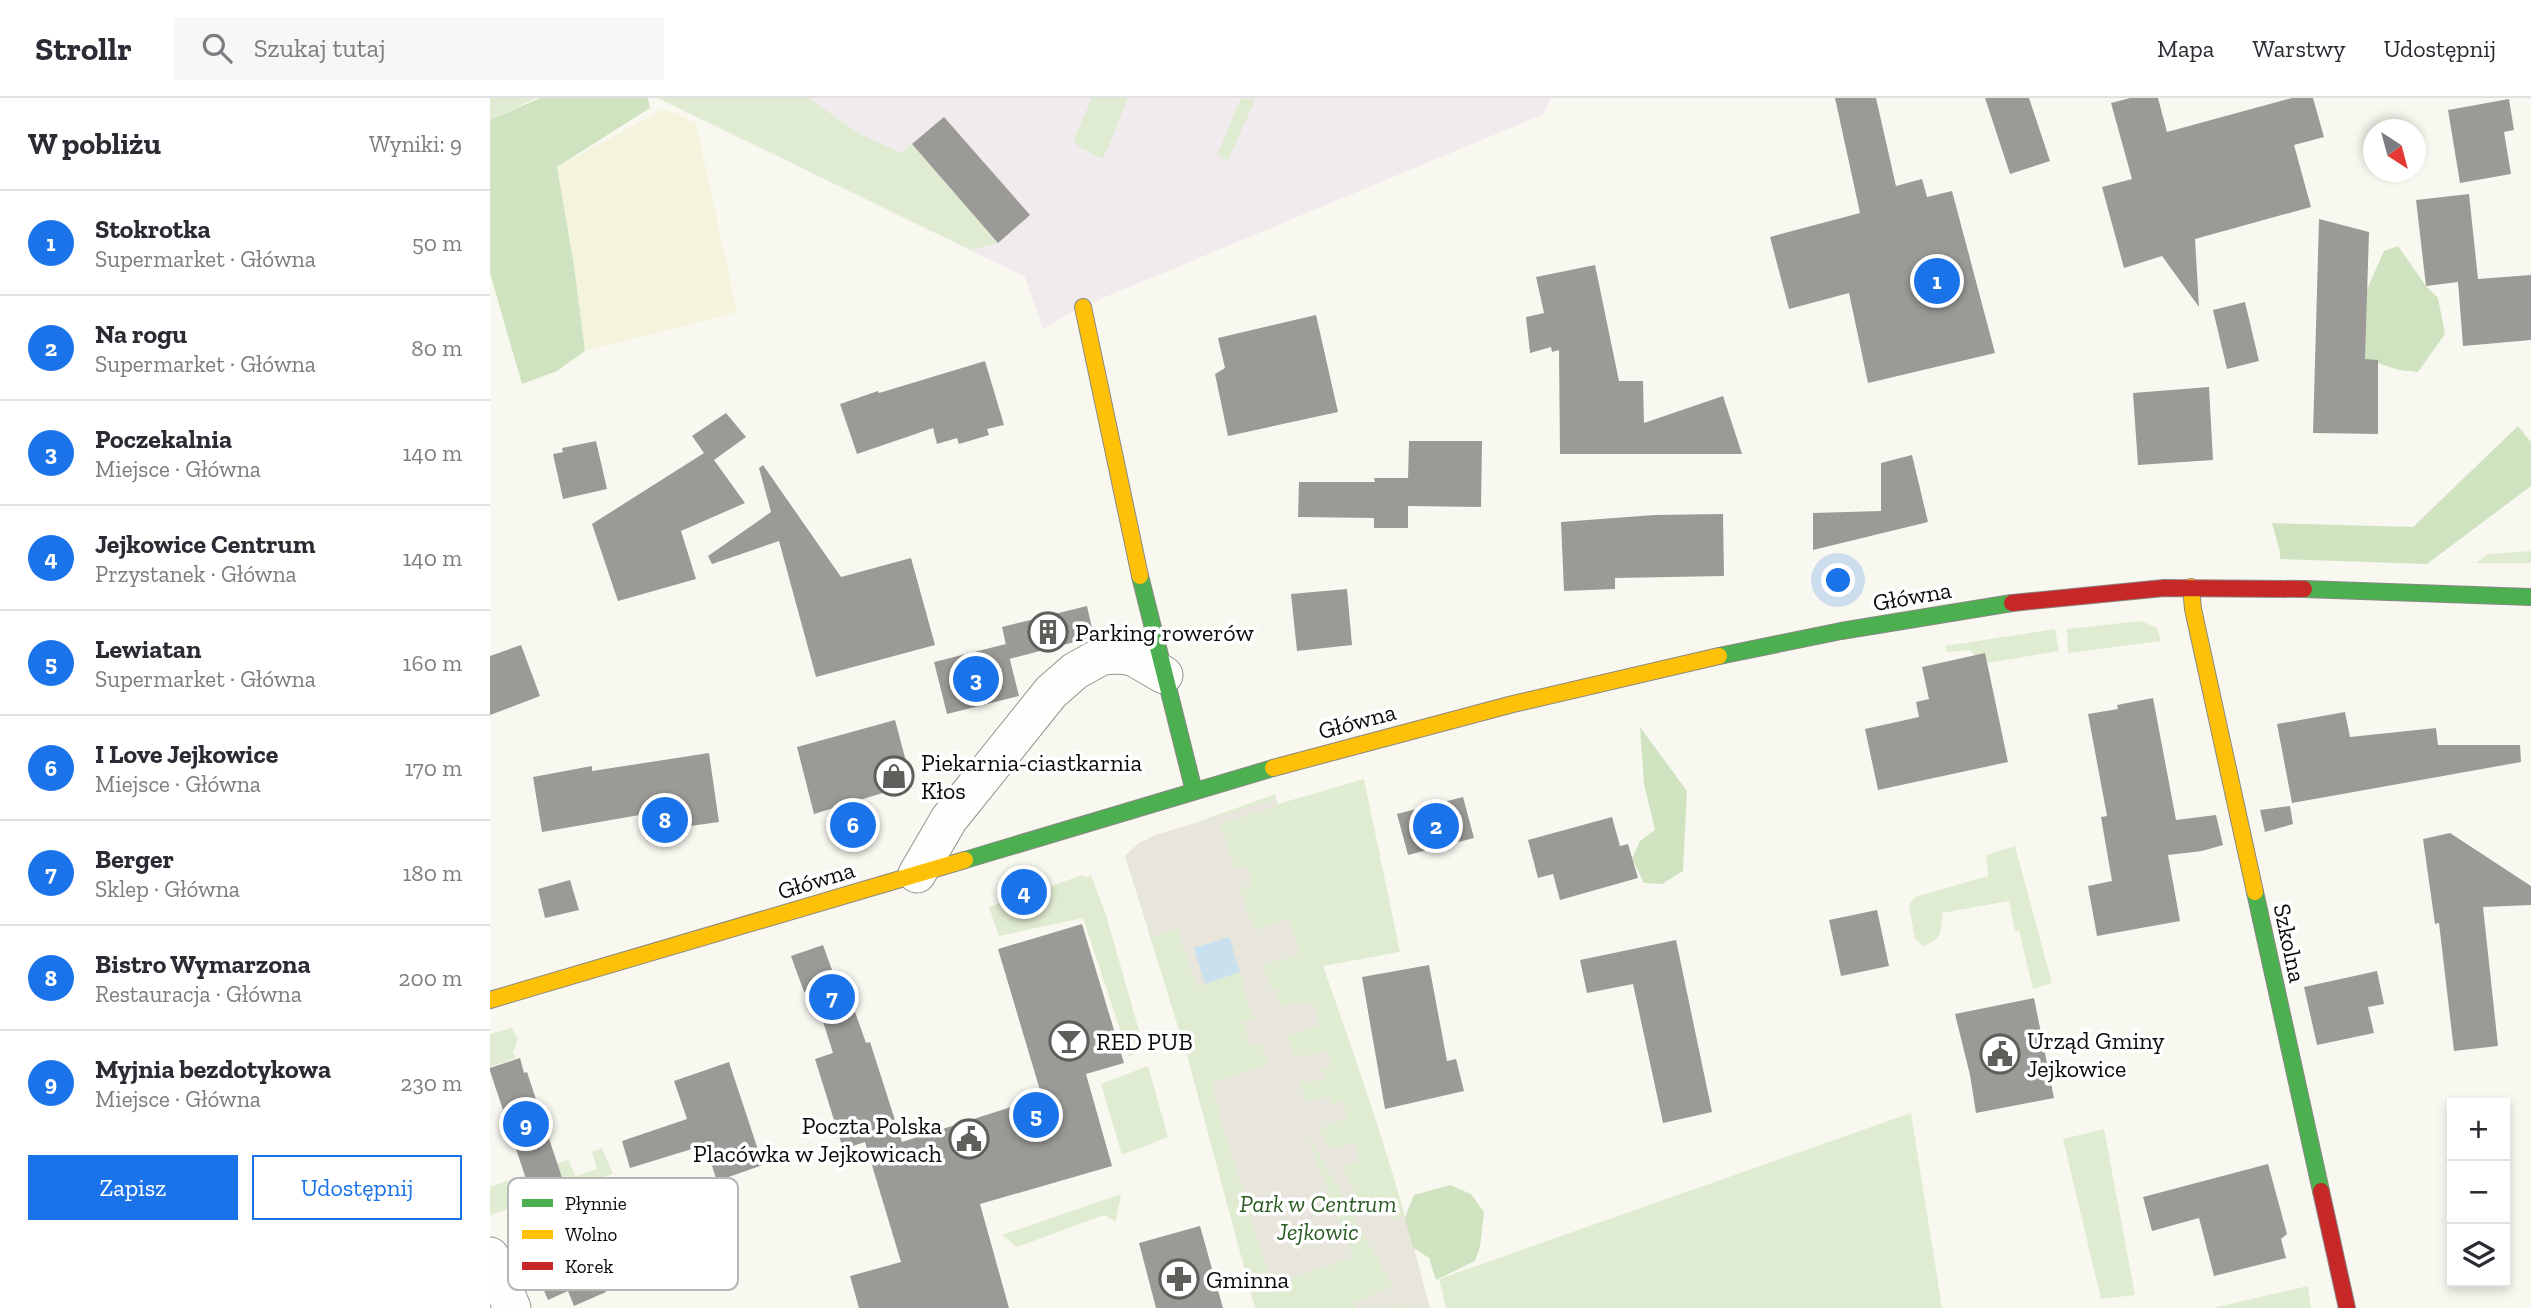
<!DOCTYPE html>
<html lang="pl">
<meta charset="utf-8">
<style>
body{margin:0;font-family:"Zilla Slab",serif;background:#f7f7f7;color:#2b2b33}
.controls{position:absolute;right:21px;bottom:21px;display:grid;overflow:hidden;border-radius:0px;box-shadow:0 4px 10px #0003}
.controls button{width:63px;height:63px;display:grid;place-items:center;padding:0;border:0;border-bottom:2px solid #e1e1e2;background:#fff;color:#2b2b33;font:35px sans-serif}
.compass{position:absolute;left:1873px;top:21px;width:63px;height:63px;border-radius:50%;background:#fff;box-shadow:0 4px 10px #0003;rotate:144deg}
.you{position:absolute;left:1349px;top:483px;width:24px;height:24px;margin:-18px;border:5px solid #fff;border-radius:50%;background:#1a73e8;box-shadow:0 0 0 10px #1a73e833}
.badge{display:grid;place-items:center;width:46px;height:46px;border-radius:50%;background:#1a73e8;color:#fff;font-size:23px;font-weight:700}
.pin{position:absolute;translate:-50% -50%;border:4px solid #fff;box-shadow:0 2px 7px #0006}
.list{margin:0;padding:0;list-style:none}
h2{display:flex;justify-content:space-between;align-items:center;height:91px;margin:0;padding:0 28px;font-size:30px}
h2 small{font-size:23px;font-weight:400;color:#7c7c81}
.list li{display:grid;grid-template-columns:46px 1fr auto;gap:21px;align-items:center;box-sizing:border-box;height:105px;padding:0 28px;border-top:2px solid #e1e1e2}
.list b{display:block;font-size:26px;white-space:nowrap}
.list p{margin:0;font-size:23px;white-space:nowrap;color:#7c7c81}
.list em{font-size:23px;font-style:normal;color:#7c7c81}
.actions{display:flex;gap:14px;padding:21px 28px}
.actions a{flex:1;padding:16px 0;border:2px solid #1a73e8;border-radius:0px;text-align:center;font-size:24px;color:#1a73e8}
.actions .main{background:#1a73e8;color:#fff}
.icon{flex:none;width:38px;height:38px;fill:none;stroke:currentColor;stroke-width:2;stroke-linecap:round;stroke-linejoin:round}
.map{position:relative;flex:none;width:2041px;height:1210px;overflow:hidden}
header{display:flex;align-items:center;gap:42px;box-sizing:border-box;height:98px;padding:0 35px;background:#fff;border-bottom:2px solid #e1e1e2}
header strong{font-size:33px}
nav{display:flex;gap:38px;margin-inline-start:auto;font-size:24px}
.search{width:490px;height:63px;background:#f7f7f7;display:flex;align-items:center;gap:18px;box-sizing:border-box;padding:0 24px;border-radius:0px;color:#7c7c81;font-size:26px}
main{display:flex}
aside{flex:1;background:#fff}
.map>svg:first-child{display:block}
</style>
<header>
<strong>Strollr</strong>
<div class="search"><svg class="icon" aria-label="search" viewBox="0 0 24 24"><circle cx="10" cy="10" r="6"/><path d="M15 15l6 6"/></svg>Szukaj tutaj</div>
<nav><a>Mapa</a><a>Warstwy</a><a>Udostępnij</a></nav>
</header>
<main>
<aside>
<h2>W pobliżu<small>Wyniki: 9</small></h2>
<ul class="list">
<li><span class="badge">1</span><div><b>Stokrotka</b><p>Supermarket · Główna</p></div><em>50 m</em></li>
<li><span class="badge">2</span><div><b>Na rogu</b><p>Supermarket · Główna</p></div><em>80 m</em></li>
<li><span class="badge">3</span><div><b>Poczekalnia</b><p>Miejsce · Główna</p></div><em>140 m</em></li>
<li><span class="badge">4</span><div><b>Jejkowice Centrum</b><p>Przystanek · Główna</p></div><em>140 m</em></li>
<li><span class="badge">5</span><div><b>Lewiatan</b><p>Supermarket · Główna</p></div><em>160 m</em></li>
<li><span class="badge">6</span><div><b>I Love Jejkowice</b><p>Miejsce · Główna</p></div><em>170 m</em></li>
<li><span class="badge">7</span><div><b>Berger</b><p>Sklep · Główna</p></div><em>180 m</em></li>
<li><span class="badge">8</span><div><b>Bistro Wymarzona</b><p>Restauracja · Główna</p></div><em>200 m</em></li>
<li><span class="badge">9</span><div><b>Myjnia bezdotykowa</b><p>Miejsce · Główna</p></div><em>230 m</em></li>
</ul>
<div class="actions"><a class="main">Zapisz</a><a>Udostępnij</a></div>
</aside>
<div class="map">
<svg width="2041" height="1210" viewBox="0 0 2041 1210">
<rect width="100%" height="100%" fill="#f9f8f0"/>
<path fill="#f0ebec" d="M168,0H1061L1054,16L589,210L553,231L535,179Z"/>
<path fill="#f4f4dd" d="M174,11L206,25L247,214L95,253L84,167L67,69Z"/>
<g fill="#e0ecd2">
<path d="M0,0H46L0,22Z"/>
<path d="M168,0H318L370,36L411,55L422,46L508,145L481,152Z"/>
<path d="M602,0H638L613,61L589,49L584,41Z"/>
<path d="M751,0L765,2L738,62L727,57Z"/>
<path d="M2041,453V465H1986L1998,456Z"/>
<path d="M1651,523L1667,530L1671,543L1578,555L1577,531Z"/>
<path d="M1565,531L1569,553L1491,566L1480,552L1457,554L1455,548Z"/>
<path d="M874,681L910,854L833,868C873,981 912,1094 939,1210H765L698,961L635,758C681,730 735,715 785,696L788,706Z"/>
<path d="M1525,748L1562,885L1543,891L1529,833H1525L1519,803L1452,815C1452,832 1452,841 1434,848L1425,841L1419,807L1425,799L1498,778L1496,757Z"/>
<path d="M593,777L596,780L601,777L616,817L654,950L639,959L593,820L509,838L499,809L515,803L517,807L541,800L540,795Z"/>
<path d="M22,930L28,941L23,955L26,960L0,969V936Z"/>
<path d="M658,968L678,1039L632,1057L611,986Z"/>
<path d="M1421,1015L1452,1210H956L949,1181Z"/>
<path d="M1614,1031L1645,1197L1611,1201L1573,1041Z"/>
<path d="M112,1050L123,1076L0,1117V1089L78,1062L86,1078L107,1071L102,1054Z"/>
<path d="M631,1096L626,1124L614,1117L527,1149L512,1137Z"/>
<path d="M1818,1188L1821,1210H1722Z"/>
</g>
<g fill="#d0e3c1">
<path d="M50,0H158L160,10L67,69L84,167L95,253L67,273L32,286L0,175V22Z"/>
<path d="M1908,148L1936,188L1948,200L1955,236L1928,274L1909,272L1875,261L1877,191L1894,153Z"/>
<path d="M2028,328L2041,344V388L1937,466L1790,461V454L1782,425L1923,429Z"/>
<path d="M1150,629L1197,693L1193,773L1172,786L1154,785L1142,761L1150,743L1165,732L1154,686Z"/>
<path d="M960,1087L981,1096L994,1114L990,1149L985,1163L946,1182L939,1160L919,1147L914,1122L924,1097Z"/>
</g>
<path fill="#e8e6dc" d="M786,701L788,708L731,726L745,771L756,769L763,786L750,790L764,833L799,821L810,856L773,867L781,891L786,890L791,909L813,903L814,906L823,905L825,912L830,926L797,938L805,961L815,954L816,958L836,952L842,969L831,972L836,981L810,986L816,1004L839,998L841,1007L852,1002L858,1019L829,1031L840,1051L864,1045L870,1062L851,1069L871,1106L893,1099L903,1122L914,1117L940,1210H916L913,1205L898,1210H867L865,1204L903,1189L815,1031L863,1160L782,1187L738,1046L721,986L779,965L776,964L770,945L761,948L753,924L763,920L739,839L704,850L715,886L706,889L687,831L662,839L635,758L649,745L665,737Z"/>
<path fill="#c9e0ef" d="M739,839L750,874L715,886L704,850Z"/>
<g fill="#9c9a96">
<path d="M1345,0H1386L1406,88L1432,81L1437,99L1462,93L1505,255L1378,285L1359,195L1299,211L1280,139L1370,115Z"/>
<path d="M1495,0H1539L1560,63L1520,76Z"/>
<path d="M1640,0H1668L1677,34L1802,0H1823L1834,39L1804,47L1821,109L1705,141L1709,209L1672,158L1634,170L1612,89L1642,81L1621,5Z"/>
<path d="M2019,1L2024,32L2014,34L2021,76L1970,85L1958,12Z"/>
<path d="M454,19L540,117L508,145L422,46Z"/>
<path d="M1979,96L1988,181L2041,177V242L1973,248L1968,184L1936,188L1926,102Z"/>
<path d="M1829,121L1879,134L1875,261L1888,262V336L1823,335Z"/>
<path d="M1105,167L1129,283H1153L1154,325L1233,298L1252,356H1070L1069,252L1062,254L1061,249L1040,255L1036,219L1054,215L1046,179Z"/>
<path d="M1755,204L1769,263L1737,271L1723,212Z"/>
<path d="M826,217L848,314L738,338L725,276L735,270L728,240Z"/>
<path d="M495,263L514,327L497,331L499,337L469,346L467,340L447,346L443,330L367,356L350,306L388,293L389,295Z"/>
<path d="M1719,289L1723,362L1648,367L1643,295Z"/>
<path d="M236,315L256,339L224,362L255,405L191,433L206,481L128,503L102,426L214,355L202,338Z"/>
<path d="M106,343L117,391L73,401L63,356L73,354L72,350Z"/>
<path d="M919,343H992L991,409L918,408V384V430H884V420L808,419L809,384H885L884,380H918Z"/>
<path d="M1422,357L1438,424L1323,452V415L1391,413V365Z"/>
<path d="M273,367L351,479L421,460L445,547L326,579L289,443L222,466L218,458L281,414L269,370Z"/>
<path d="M1233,416L1234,478L1125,480V491L1074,493L1071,424L1164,417Z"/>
<path d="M857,491L862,547L807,553L801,496Z"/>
<path d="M597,508L604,539L519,561L512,529Z"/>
<path d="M516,546L529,598L457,616L444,564Z"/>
<path d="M31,547L50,598L0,617V558Z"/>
<path d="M1495,555L1518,664L1388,692L1375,631L1429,619L1426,604L1439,601L1432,569Z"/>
<path d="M1663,600L1686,722L1726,717L1733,747L1712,753L1678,757L1690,823L1607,838L1598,788L1622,783L1611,719L1617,718L1598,616L1628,611L1627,607Z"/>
<path d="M1855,614L1860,639L1946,630L1948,647H2030L2031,664L1802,705L1787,626Z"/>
<path d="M405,622L422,686L324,716L307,649Z"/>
<path d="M219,655L229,724L164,733L161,715L52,734L43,679L102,668V673Z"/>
<path d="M973,699L984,740L918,757L907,716Z"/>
<path d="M1800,708L1803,726L1775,734L1770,712Z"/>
<path d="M1122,719L1130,748L1138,746L1148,780L1070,802L1063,776L1048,780L1038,742Z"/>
<path d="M1960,735L2041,788V807L1993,809L2008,948L1964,953L1949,825L1945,826L1933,741Z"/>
<path d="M80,782L89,812L55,820L48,791Z"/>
<path d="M1387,812L1399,868L1351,878L1339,822Z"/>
<path d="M592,826L634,965L596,976L622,1068L490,1106L519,1210H369L360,1178L411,1164L375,1044L353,1051L325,961L343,955L323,892L314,894L301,858L333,847L346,883L353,880L376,945L380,944L412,1044L552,999L508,851Z"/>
<path d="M1186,842L1222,1014L1173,1025L1143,886L1097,895L1090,862Z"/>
<path d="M939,867L957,963L966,961L974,993L895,1011L872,879Z"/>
<path d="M1887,873L1894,906L1878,909L1884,935L1827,947L1814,889Z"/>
<path d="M1544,900L1564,1000L1486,1015L1480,977L1465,916Z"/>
<path d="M30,960L34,975L37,974L85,1119L91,1116L117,1176L109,1179L116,1194L84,1208L78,1193L58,1202L32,1141L53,1132L0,973V970Z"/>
<path d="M239,964L273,1067L227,1083L215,1047L140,1070L132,1043L197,1021L184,983Z"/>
<path d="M1778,1066L1797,1136L1791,1141L1796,1160L1724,1178L1709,1120L1662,1133L1653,1099Z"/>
<path d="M710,1128L733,1210H666L649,1145Z"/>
</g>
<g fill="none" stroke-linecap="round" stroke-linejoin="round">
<g stroke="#92928e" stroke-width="39">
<g id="street">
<path d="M427,776L459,721L561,594L585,573L612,558L629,557L643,559L674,577"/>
<path d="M0,1158L22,1210"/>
</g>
</g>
<g stroke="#898885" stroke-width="18">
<g id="fast">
<path d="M650,478L704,693"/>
<path d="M1814,491L2041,499"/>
<path d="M1229,558L1351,533L1522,505"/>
<path d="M475,762L783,670"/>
<path d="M1765,794L1831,1093"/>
</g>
</g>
<g stroke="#898885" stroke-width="18">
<g id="slow">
<path d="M593,209L650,478"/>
<path d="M1701,489L1703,511L1765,794"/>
<path d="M783,670L1023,606L1229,558"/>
<path d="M0,902L475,762"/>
</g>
</g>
<g stroke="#898885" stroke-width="18">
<g id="jam">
<path d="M1522,505L1674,490L1814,491"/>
<path d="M1831,1093L1857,1210"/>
</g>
</g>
<use href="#street" stroke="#fefefd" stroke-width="37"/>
<use href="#fast" stroke="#4caf50" stroke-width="16"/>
<use href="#slow" stroke="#ffc107" stroke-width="16"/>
<use href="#jam" stroke="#c62828" stroke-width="16"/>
</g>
<defs>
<g id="building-ring" transform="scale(2.0125)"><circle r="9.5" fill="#fff" stroke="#5e5e5b" stroke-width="1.5"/><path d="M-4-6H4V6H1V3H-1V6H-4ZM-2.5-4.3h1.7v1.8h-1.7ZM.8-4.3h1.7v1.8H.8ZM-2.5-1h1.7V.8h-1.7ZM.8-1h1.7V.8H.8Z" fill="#5e5e5b"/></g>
<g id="shop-ring" transform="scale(2.0125)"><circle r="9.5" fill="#fff" stroke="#5e5e5b" stroke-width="1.5"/><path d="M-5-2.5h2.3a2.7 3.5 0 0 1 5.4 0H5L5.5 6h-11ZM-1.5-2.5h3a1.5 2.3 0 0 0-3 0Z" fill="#5e5e5b"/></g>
<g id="bar-ring" transform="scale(2.0125)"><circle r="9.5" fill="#fff" stroke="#5e5e5b" stroke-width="1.5"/><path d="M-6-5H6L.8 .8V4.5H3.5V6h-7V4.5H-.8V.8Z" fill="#5e5e5b"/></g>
<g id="civic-ring" transform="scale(2.0125)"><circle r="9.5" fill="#fff" stroke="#5e5e5b" stroke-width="1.5"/><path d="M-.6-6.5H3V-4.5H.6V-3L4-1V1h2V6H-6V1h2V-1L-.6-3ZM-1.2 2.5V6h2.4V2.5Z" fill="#5e5e5b"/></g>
<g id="pharmacy-ring" transform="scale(2.0125)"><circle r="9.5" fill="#fff" stroke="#5e5e5b" stroke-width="1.5"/><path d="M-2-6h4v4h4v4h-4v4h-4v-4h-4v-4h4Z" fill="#5e5e5b"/></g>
</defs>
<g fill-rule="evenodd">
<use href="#building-ring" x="558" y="534"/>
<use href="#shop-ring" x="404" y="678"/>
<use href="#bar-ring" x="579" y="943"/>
<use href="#civic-ring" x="1510" y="956"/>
<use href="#civic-ring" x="479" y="1041"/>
<use href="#pharmacy-ring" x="689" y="1181"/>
</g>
<g text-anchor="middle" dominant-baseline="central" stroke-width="7" stroke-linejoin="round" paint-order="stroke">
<g font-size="24" fill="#0b0b0b" stroke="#fff">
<text transform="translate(1422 498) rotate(-10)">Główna</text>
<text transform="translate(867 623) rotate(-15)">Główna</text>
<text transform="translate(326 782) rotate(-17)">Główna</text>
<text transform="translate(1800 845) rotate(78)">Szkolna</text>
</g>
<g font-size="24" fill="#0b0b0b" stroke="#fff" text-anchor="start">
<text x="585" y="534">Parking rowerów</text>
<text x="431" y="664">Piekarnia-ciastkarnia<tspan x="431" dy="28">Kłos</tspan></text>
<text x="1537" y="942">Urząd Gminy<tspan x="1537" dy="28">Jejkowice</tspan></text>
<text x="606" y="943">RED PUB</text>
<text x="452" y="1027" text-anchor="end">Poczta Polska<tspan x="452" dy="28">Placówka w Jejkowicach</tspan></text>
<text x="716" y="1181">Gminna</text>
</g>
<g font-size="24" font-style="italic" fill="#2b5c23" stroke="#fff">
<text x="828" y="1105">Park w Centrum<tspan x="828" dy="28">Jejkowic</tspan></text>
</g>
</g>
<rect x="18" y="1080" width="230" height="112" rx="10" fill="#fff" stroke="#b6b6b6" stroke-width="2"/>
<rect x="32" y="1101" width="31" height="8" fill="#4caf50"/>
<rect x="32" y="1132" width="31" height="9" fill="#ffc107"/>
<rect x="32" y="1164" width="31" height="8" fill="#c62828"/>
<g font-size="19" fill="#0b0b0b">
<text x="75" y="1112">Płynnie</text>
<text x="75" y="1143">Wolno</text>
<text x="75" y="1175">Korek</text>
</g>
</svg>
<div class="controls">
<button>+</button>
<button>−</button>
<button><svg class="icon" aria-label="layers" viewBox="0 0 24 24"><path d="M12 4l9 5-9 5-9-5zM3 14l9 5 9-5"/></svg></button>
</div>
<svg class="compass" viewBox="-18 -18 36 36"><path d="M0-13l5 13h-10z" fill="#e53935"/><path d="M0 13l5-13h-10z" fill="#7c7c81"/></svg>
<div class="you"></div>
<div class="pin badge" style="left:1447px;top:183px">1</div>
<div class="pin badge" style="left:946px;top:728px">2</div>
<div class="pin badge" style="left:486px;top:581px">3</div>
<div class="pin badge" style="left:534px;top:794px">4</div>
<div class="pin badge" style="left:546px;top:1017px">5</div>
<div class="pin badge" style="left:363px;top:727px">6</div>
<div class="pin badge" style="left:342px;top:899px">7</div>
<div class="pin badge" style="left:175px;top:722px">8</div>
<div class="pin badge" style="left:36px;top:1026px">9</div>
</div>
</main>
